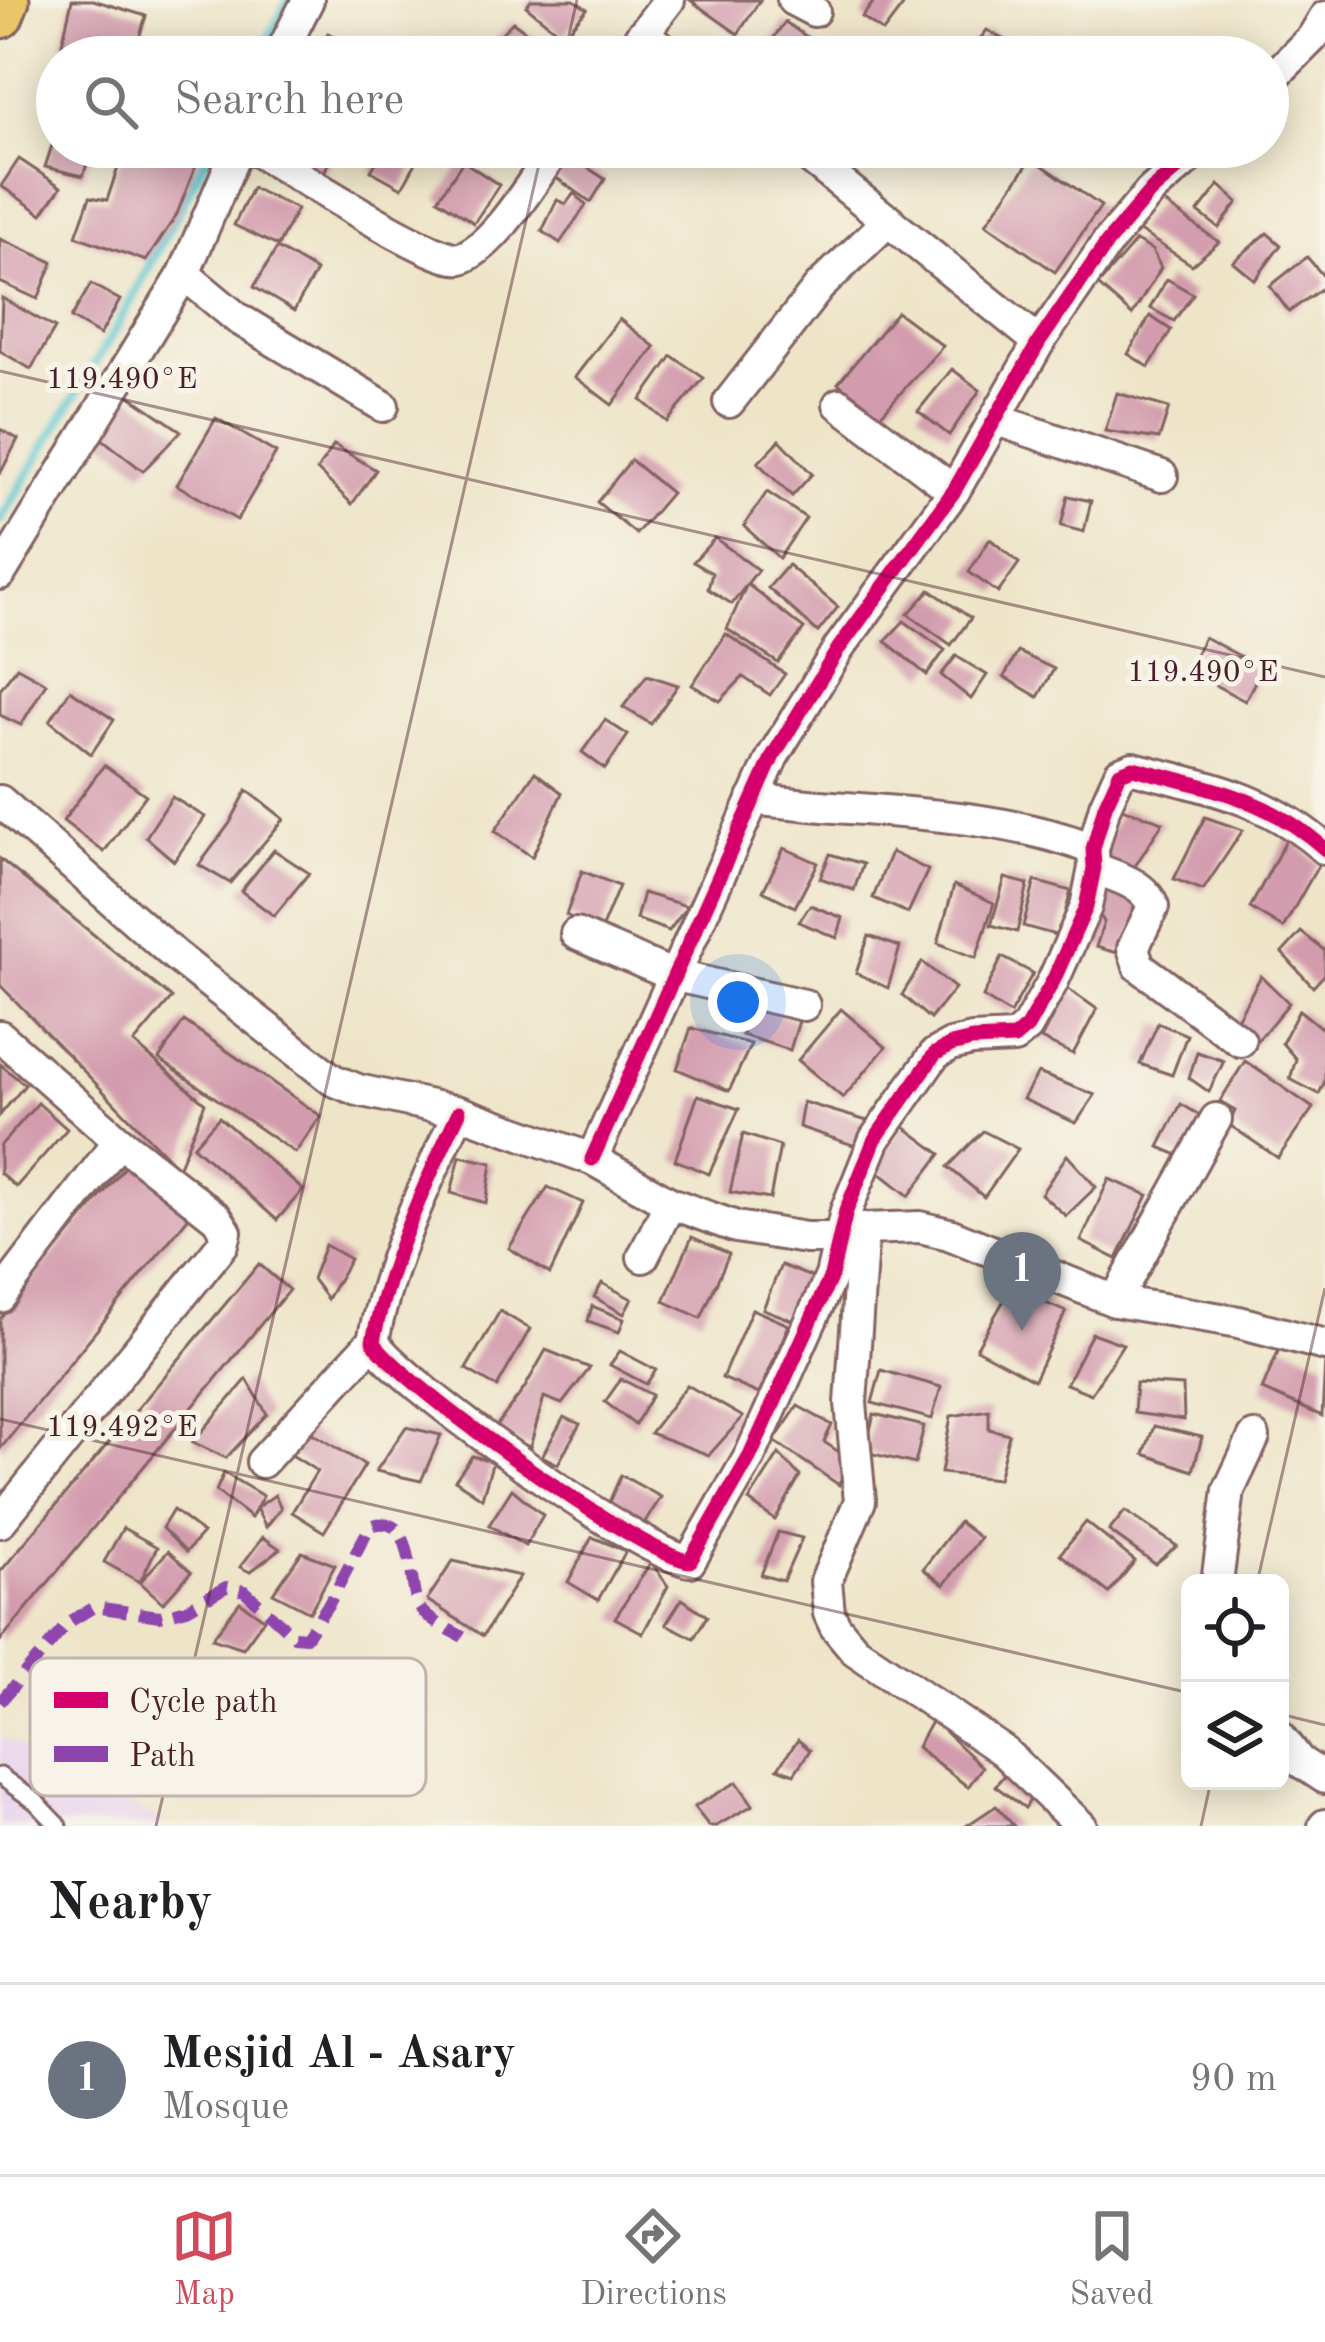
<!DOCTYPE html>
<meta charset="utf-8">
<style>
body{margin:0;font-family:"Old Standard TT",serif;background:#f6f6f6;color:#202124}
.controls{position:absolute;right:36px;bottom:36px;display:grid;overflow:hidden;border-radius:18px;box-shadow:0 6px 30px #0003}
.controls button{width:108px;height:108px;display:grid;place-items:center;padding:0;border:0;border-bottom:3px solid #e0e0e0;background:#fff;color:#202124;font:60px sans-serif}
.you{position:absolute;left:738px;top:1002px;width:42px;height:42px;margin:-30px;border:9px solid #fff;border-radius:50%;background:#1a73e8;box-shadow:0 0 0 18px #1a73e833}
.badge{display:grid;place-items:center;width:78px;height:78px;border-radius:50%;background:#d1495b;color:#fff;font-size:39px;font-weight:700}
.pin{position:absolute;translate:-50% -99px;filter:drop-shadow(0 3px 6px #0008)}
.pin::after{content:'';position:absolute;top:63px;width:42px;height:36px;background:inherit;clip-path:polygon(0 0,100% 0,50% 100%)}
.list{margin:0;padding:0;list-style:none}
h2{display:flex;justify-content:space-between;align-items:center;height:156px;margin:0;padding:0 48px;font-size:51px}
h2 small{font-size:39px;font-weight:400;color:#757577}
.list li{display:grid;grid-template-columns:78px 1fr auto;gap:36px;align-items:center;box-sizing:border-box;height:192px;padding:0 48px;border-top:3px solid #e0e0e0}
.list b{display:block;font-size:45px;white-space:nowrap}
.list p{margin:0;font-size:39px;white-space:nowrap;color:#757577}
.list em{font-size:39px;font-style:normal;color:#757577}
.icon{flex:none;width:66px;height:66px;fill:none;stroke:currentColor;stroke-width:2;stroke-linecap:round;stroke-linejoin:round}
.map{position:relative;flex:none;width:1325px;height:1826px;overflow:hidden}
.search{position:absolute;background:#fff;box-shadow:0 6px 30px #0003;left:36px;right:36px;top:36px;height:132px;display:flex;align-items:center;gap:30px;box-sizing:border-box;padding:0 42px;border-radius:66px;color:#757577;font-size:45px}
.sheet{height:348px;background:#fff}
nav{display:flex;justify-content:space-around;align-items:center;box-sizing:border-box;height:168px;border-top:3px solid #e0e0e0;background:#fff;font-size:33px;color:#757577}
nav a{display:grid;justify-items:center;gap:6px}
nav .on{color:#d1495b}
.map>svg:first-child{display:block}
</style>
<div class="map">
<svg width="1325" height="1826" viewBox="0 0 1325 1826">
<rect width="100%" height="100%" fill="#f7f3e8"/>
<filter id="ink" filterUnits="userSpaceOnUse"><feTurbulence type="fractalNoise" baseFrequency=".00833" numOctaves="2"/><feDisplacementMap in="SourceGraphic" scale="24" xChannelSelector="R" yChannelSelector="G"/><feConvolveMatrix kernelMatrix="1 2 1 2 8 2 1 2 1" color-interpolation-filters="sRGB"/></filter>
<filter id="wash" filterUnits="userSpaceOnUse"><feTurbulence type="fractalNoise" baseFrequency=".004" numOctaves="4" result="noise"/><feDisplacementMap in="SourceGraphic" scale="48" xChannelSelector="R" yChannelSelector="G"/><feGaussianBlur stdDeviation="2.7" result="paint"/><feColorMatrix in="noise" values="0 0 0 0 0 0 0 0 0 0 0 0 0 0 0 0 0 1.4 0 .05"/><feComposite in="paint" operator="in"/></filter>
<g filter="url(#wash)">
<rect width="100%" height="100%" fill="#eee5c9"/>
<path fill="#e8d2ee" d="M0,1736L162,1822L161,1826H0Z"/>
<g fill="none" stroke-linecap="round" stroke-linejoin="round">
<g stroke="#5bc7d2" stroke-width="9">
<path d="M259,57L289,0"/>
<path d="M0,521L118,325L212,147"/>
</g>
</g>
<g id="blocks">
<g fill="#d39cae">
<path d="M72,0H93L146,16L133,57H108L62,44Z"/>
<path d="M531,0H574L587,9L563,36L526,6Z"/>
<path d="M690,0H760L738,34Z"/>
<path d="M875,0L905,3L883,32L862,17Z"/>
<path d="M513,22L550,49L543,57H477Z"/>
<path d="M785,22L814,42L804,57H760Z"/>
<path d="M987,30L1020,49L1010,57H966Z"/>
<path d="M328,33L373,57H323L315,53Z"/>
<path d="M56,133L57,147H93L83,176L45,167Z"/>
<path d="M125,147H203L177,214L146,261L76,236L90,197L107,200Z"/>
<path d="M289,147H338L320,179Z"/>
<path d="M385,147L418,159L402,188L371,171Z"/>
<path d="M571,157L605,179L591,202L555,177Z"/>
<path d="M1032,158L1101,206L1055,272L986,224Z"/>
<path d="M19,159L61,187L42,214L1,186Z"/>
<path d="M463,161L499,185L474,223L438,199Z"/>
<path d="M1219,185L1238,202L1219,228L1198,212Z"/>
<path d="M252,188L297,209L278,246L234,225Z"/>
<path d="M574,193L586,205L560,243L542,231L557,200L566,204Z"/>
<path d="M1160,200L1219,242L1192,265L1136,229Z"/>
<path d="M1267,233L1281,245L1255,280L1233,262Z"/>
<path d="M0,239L53,262L38,299L0,282Z"/>
<path d="M1136,241L1152,250L1161,268L1132,315L1098,285Z"/>
<path d="M277,248L316,271L294,311L254,287Z"/>
<path d="M1307,257L1325,278V286L1289,312L1270,286Z"/>
<path d="M1167,279L1193,294L1174,321L1150,308Z"/>
<path d="M91,284L120,300L100,335L71,318Z"/>
<path d="M2,298L55,328L31,369L0,351Z"/>
<path d="M897,312L943,346L878,418L838,383Z"/>
<path d="M1150,316L1171,330L1149,367L1128,354Z"/>
<path d="M619,319L655,347L612,405L575,377Z"/>
<path d="M672,356L704,378L667,422L641,400Z"/>
<path d="M952,369L980,390L949,435L918,411Z"/>
<path d="M124,392L181,431L143,471L97,435Z"/>
<path d="M1117,393L1169,408L1159,439L1105,431Z"/>
<path d="M216,418L276,453L237,520L177,485Z"/>
<path d="M0,429L18,439L0,474Z"/>
<path d="M780,440L812,474L792,496L758,463Z"/>
<path d="M334,445L376,470L352,504L317,470Z"/>
<path d="M631,460L671,493L636,534L597,502Z"/>
<path d="M767,492L806,518L779,558L744,526Z"/>
<path d="M1068,496L1091,501L1084,532L1061,526Z"/>
<path d="M715,538L758,570L747,584L804,629L778,663L727,629L747,584L732,604L708,589L712,573L693,562Z"/>
<path d="M990,539L1019,563L998,593L969,572Z"/>
<path d="M788,565L838,607L818,632L768,588Z"/>
<path d="M930,590L971,618L951,645L908,614Z"/>
<path d="M904,621L945,650L927,675L885,641Z"/>
<path d="M726,634L785,674L770,695L743,677L720,701L692,685Z"/>
<path d="M1204,637L1262,668L1245,701L1187,670Z"/>
<path d="M1018,652L1054,669L1038,697L1004,677Z"/>
<path d="M956,656L987,675L971,699L941,675Z"/>
<path d="M17,667L46,683L21,725L0,715V689Z"/>
<path d="M647,675L678,685L651,724L623,707Z"/>
<path d="M70,690L114,720L91,754L50,721Z"/>
<path d="M605,720L628,735L605,769L582,752Z"/>
<path d="M104,765L146,795L104,852L63,821Z"/>
<path d="M535,772L562,793L532,857L495,831Z"/>
<path d="M247,790L284,819L230,883L199,865L230,823Z"/>
<path d="M172,797L205,817L174,861L146,837Z"/>
<path d="M1122,808L1163,822L1130,874L1097,860Z"/>
<path d="M1205,817L1243,830L1203,890L1174,879Z"/>
<path d="M1288,836L1319,864L1283,928L1250,908Z"/>
<path d="M784,848L818,863L795,907L763,891Z"/>
<path d="M274,850L309,873L274,916L241,891Z"/>
<path d="M891,852L928,870L908,913L873,898Z"/>
<path d="M830,854L863,864L854,890L820,878Z"/>
<path d="M0,859L172,998L134,1043L205,1103L178,1168L0,985Z"/>
<path d="M582,871L619,886L600,932L566,915Z"/>
<path d="M1005,878L1028,884L1017,932L991,925Z"/>
<path d="M1035,881L1071,891L1059,936L1023,926Z"/>
<path d="M1105,883L1146,906L1121,954L1096,947L1104,922L1096,909Z"/>
<path d="M954,885L994,903L976,958L938,943Z"/>
<path d="M643,893L687,906L669,931L636,919Z"/>
<path d="M810,905L843,918L837,938L799,922Z"/>
<path d="M1301,932L1325,951V974L1313,987L1282,953Z"/>
<path d="M869,936L900,947L888,988L856,973Z"/>
<path d="M1002,957L1033,973L1010,1014L983,997Z"/>
<path d="M922,962L955,988L930,1019L902,995Z"/>
<path d="M1261,976L1289,1003L1253,1046L1231,1030Z"/>
<path d="M1067,988L1097,1009L1073,1054L1041,1039Z"/>
<path d="M751,1005L799,1021L790,1050L742,1035Z"/>
<path d="M841,1009L886,1047L843,1098L798,1060Z"/>
<path d="M1299,1010L1325,1031V1081L1319,1094L1290,1079L1296,1059L1282,1043Z"/>
<path d="M184,1021L321,1116L295,1153L159,1059Z"/>
<path d="M1158,1023L1187,1035L1172,1075L1140,1064Z"/>
<path d="M691,1028L751,1044L729,1091L677,1069Z"/>
<path d="M1197,1052L1224,1061L1209,1092L1189,1078Z"/>
<path d="M1245,1061L1313,1108L1278,1158L1228,1124L1235,1111L1220,1101Z"/>
<path d="M0,1064L25,1085L0,1115Z"/>
<path d="M1038,1073L1095,1095L1076,1123L1023,1099Z"/>
<path d="M698,1095L739,1109L709,1174L675,1160Z"/>
<path d="M803,1102L874,1123L862,1148L799,1127Z"/>
<path d="M38,1103L67,1129L16,1187L0,1173V1146Z"/>
<path d="M1181,1104L1208,1120L1187,1159L1159,1147Z"/>
<path d="M219,1117L303,1190L277,1220L193,1146Z"/>
<path d="M902,1125L941,1154L909,1196L871,1166Z"/>
<path d="M983,1131L1018,1149L984,1197L948,1167Z"/>
<path d="M743,1134L780,1146L770,1199L730,1192Z"/>
<path d="M1067,1155L1096,1187L1066,1216L1041,1194Z"/>
<path d="M460,1156L492,1163L486,1203L451,1193Z"/>
<path d="M133,1157L196,1208L0,1449V1319Z"/>
<path d="M1109,1179L1148,1195L1117,1259L1081,1241Z"/>
<path d="M548,1187L583,1203L550,1274L509,1248Z"/>
<path d="M692,1237L729,1254L701,1318L664,1301Z"/>
<path d="M325,1245L350,1259L327,1299L312,1279Z"/>
<path d="M259,1264L289,1290L0,1641V1572Z"/>
<path d="M781,1265L814,1278L797,1322L763,1309Z"/>
<path d="M602,1283L632,1299L624,1314L594,1297Z"/>
<path d="M1011,1288L1066,1312L1034,1380L976,1349Z"/>
<path d="M592,1306L624,1319L619,1332L588,1321Z"/>
<path d="M752,1309L789,1325L759,1394L722,1378Z"/>
<path d="M500,1311L530,1329L497,1387L466,1369Z"/>
<path d="M1092,1333L1123,1344L1091,1394L1066,1384Z"/>
<path d="M1282,1342L1325,1361L1322,1416L1262,1390Z"/>
<path d="M546,1350L590,1368L562,1404L544,1397L530,1447L491,1433L524,1389Z"/>
<path d="M620,1351L656,1370L646,1384L610,1365Z"/>
<path d="M881,1370L941,1387L932,1419L872,1403Z"/>
<path d="M247,1379L267,1414L226,1458L193,1442Z"/>
<path d="M621,1379L652,1395L635,1425L605,1402Z"/>
<path d="M1136,1383L1183,1386L1184,1420L1134,1413Z"/>
<path d="M687,1385L743,1417L709,1455L650,1433Z"/>
<path d="M798,1406L832,1425L824,1442L848,1458L839,1485L774,1441Z"/>
<path d="M989,1410V1429L1009,1434L998,1479L941,1473L951,1416Z"/>
<path d="M874,1414L924,1426L915,1464L865,1452Z"/>
<path d="M564,1417L580,1424L558,1464L542,1456Z"/>
<path d="M1154,1426L1202,1437L1193,1471L1144,1454Z"/>
<path d="M302,1427L365,1465L324,1532L292,1512L317,1471L287,1452Z"/>
<path d="M406,1427L441,1435L421,1481L376,1471Z"/>
<path d="M779,1454L800,1476L775,1520L749,1501Z"/>
<path d="M472,1456L493,1461L482,1498L455,1480Z"/>
<path d="M224,1473L263,1496L251,1518L216,1491Z"/>
<path d="M621,1475L661,1497L638,1533L606,1509Z"/>
<path d="M512,1489L543,1515L525,1546L489,1525Z"/>
<path d="M275,1495L281,1508L266,1527L256,1508Z"/>
<path d="M173,1510L203,1533L186,1552L162,1528Z"/>
<path d="M1125,1511L1177,1546L1155,1564L1109,1531Z"/>
<path d="M959,1522L980,1538L944,1585L923,1569Z"/>
<path d="M1086,1522L1135,1561L1109,1593L1060,1554Z"/>
<path d="M123,1528L157,1547L140,1582L104,1562Z"/>
<path d="M778,1532L802,1538L783,1581L761,1575Z"/>
<path d="M263,1537L280,1549L250,1572L240,1567Z"/>
<path d="M592,1537L626,1551L598,1600L568,1582Z"/>
<path d="M168,1551L191,1572L163,1603L140,1582Z"/>
<path d="M302,1552L335,1565L310,1612L273,1593Z"/>
<path d="M453,1561L520,1576L483,1636L427,1600Z"/>
<path d="M651,1562L668,1586L643,1633L615,1618Z"/>
<path d="M682,1599L707,1616L694,1638L666,1624Z"/>
<path d="M240,1602L264,1619L243,1648L212,1638Z"/>
<path d="M932,1720L982,1767L968,1787L917,1747Z"/>
<path d="M798,1740L810,1750L794,1774L778,1768Z"/>
<path d="M1009,1769L1035,1792L1025,1808L995,1786Z"/>
<path d="M737,1782L753,1805L716,1826H709L694,1807Z"/>
<path d="M996,1806L1014,1826H966Z"/>
</g>
</g>
</g>
<g filter="url(#ink)">
<use href="#blocks" fill-opacity="0" stroke="#836462" stroke-width="3"/>
<g fill="none" stroke-linecap="round" stroke-linejoin="round">
<g stroke="#836462" stroke-width="21">
<path id="lane" d="M0,1776L36,1802L59,1826"/>
</g>
<g stroke="#836462" stroke-width="36">
<g id="street">
<path d="M793,0L814,11"/>
<path d="M642,34L676,57"/>
<path d="M279,57L308,0"/>
<path d="M625,57L669,0"/>
<path d="M1268,82L1313,37L1325,17"/>
<path d="M251,147C282,165 438,266 461,258C496,246 535,177 557,147"/>
<path d="M796,147L1039,342"/>
<path d="M184,274L237,318L383,406"/>
<path d="M729,402L819,287L889,220"/>
<path d="M839,404L954,491"/>
<path d="M997,420L1162,476"/>
<path d="M0,574L184,274L238,147"/>
<path d="M753,799C866,814 986,808 1093,849"/>
<path d="M0,801L173,954L333,1080L358,1090L459,1112L592,1159L670,1203L736,1227L806,1238H843L863,1229L920,1227L949,1234L1115,1301L1239,1322L1325,1345"/>
<path d="M1094,868C1116,877 1145,883 1153,907L1133,948L1139,966L1240,1041"/>
<path d="M576,934L672,975L804,1005"/>
<path d="M0,1036L119,1141L0,1297"/>
<path d="M459,1112C424,1186 389,1261 373,1341C396,1381 649,1560 690,1561L750,1456L831,1276L846,1211L875,1139L935,1054L951,1045L972,1040L1014,1038L1027,1027L1053,981L1086,907L1094,868L1093,849L1105,806L1120,773L1133,768C1206,787 1267,797 1325,849"/>
<path d="M592,1159L773,756L839,648L954,491L1039,342L1107,243L1151,191L1202,147"/>
<path d="M863,1229L851,1403L860,1501L826,1581L829,1613L835,1626L855,1650L1003,1751L1081,1826"/>
<path d="M643,1257L670,1203"/>
<path d="M1115,1301L1216,1119"/>
<path d="M262,1462L373,1341"/>
<path d="M0,1522L223,1244L226,1232L217,1218L119,1141"/>
<path d="M1217,1583L1229,1490L1254,1437"/>
<path d="M1280,1736L1299,1761L1325,1778"/>
<path d="M1324,1826L1325,1825"/>
</g>
</g>
<g stroke="#836462" stroke-width="51">
<path id="primary" d="M0,15L6,0"/>
</g>
<use href="#lane" stroke="#fff" stroke-width="15"/>
<use href="#street" stroke="#fff" stroke-width="30"/>
<use href="#primary" stroke="#ecc569" stroke-width="45"/>
<path stroke="#8e44ad" stroke-width="12" stroke-dasharray="24 12" stroke-linecap="butt" d="M0,1702L69,1622L94,1607L160,1616L187,1609L226,1587L245,1591L294,1636L306,1637L330,1602L370,1526C415,1510 408,1579 417,1603C424,1620 448,1628 463,1637"/>
<g stroke="#f7f3e8" stroke-width="22">
<g id="cycleway">
<path d="M459,1112C424,1186 389,1261 373,1341C396,1381 649,1560 690,1561L750,1456L831,1276L846,1211L875,1139L935,1054L951,1045L972,1040L1014,1038L1027,1027L1053,981L1086,907L1094,868L1093,849L1105,806L1120,773L1133,768C1206,787 1267,797 1325,849"/>
<path d="M592,1159L773,756L839,648L954,491L1039,342L1107,243L1151,191L1202,147"/>
</g>
</g>
<use href="#cycleway" stroke="#d6006c" stroke-width="15"/>
</g>
</g>
<path fill="none" stroke="#4a1f2b" stroke-width="3" stroke-opacity="0.45" d="M564,57L577,0M0,371L1325,677M0,1419L1190,1693M1257,1583L1325,1288M1280,1714L1325,1725M156,1826L543,147M1201,1826L1211,1781"/>
<rect x="30" y="1658" width="396" height="138" rx="18" fill="#f7f3e8" stroke="#c3b3af" stroke-width="3"/>
<rect x="54" y="1692" width="54" height="16" fill="#d6006c"/>
<rect x="54" y="1746" width="54" height="16" fill="#8e44ad"/>
<g font-size="33" fill="#4a1f2b">
<text x="129" y="1712">Cycle path</text>
<text x="129" y="1766">Path</text>
</g>
<g font-size="30" text-anchor="middle" fill="#4a1f2b" stroke="#f7f3e8" stroke-width="10" stroke-linejoin="round" paint-order="stroke">
<text x="122" y="388">119.490°E</text>
<text x="1203" y="681">119.490°E</text>
<text x="122" y="1436">119.492°E</text>
</g>
</svg>
<div class="controls">
<button><svg class="icon" aria-label="locate" viewBox="0 0 24 24"><circle cx="12" cy="12" r="6"/><path d="M12 2v4M12 18v4M2 12h4M18 12h4"/></svg></button>
<button><svg class="icon" aria-label="layers" viewBox="0 0 24 24"><path d="M12 4l9 5-9 5-9-5zM3 14l9 5 9-5"/></svg></button>
</div>
<div class="you"></div>
<div class="pin badge" style="left:1022px;top:1331px;background:#6b7280">1</div>
<div class="search"><svg class="icon" aria-label="search" viewBox="0 0 24 24"><circle cx="10" cy="10" r="6"/><path d="M15 15l6 6"/></svg>Search here</div>
</div>
<section class="sheet">
<h2>Nearby<small></small></h2>
<ul class="list">
<li><span class="badge" style="background:#6b7280">1</span><div><b>Mesjid Al - Asary</b><p>Mosque</p></div><em>90 m</em></li>
</ul>
</section>
<nav>
<a class="on"><svg class="icon" aria-label="map" viewBox="0 0 24 24"><path d="M3 6l6-2 6 2 6-2v14l-6 2-6-2-6 2zM9 4v14M15 6v14"/></svg>Map</a>
<a><svg class="icon" aria-label="directions" viewBox="0 0 24 24"><path d="M12 3l9 9-9 9-9-9zM9 14v-3h6M13 9l2 2-2 2"/></svg>Directions</a>
<a><svg class="icon" aria-label="saved" viewBox="0 0 24 24"><path d="M7 4h10v16l-5-4-5 4z"/></svg>Saved</a>
</nav>
